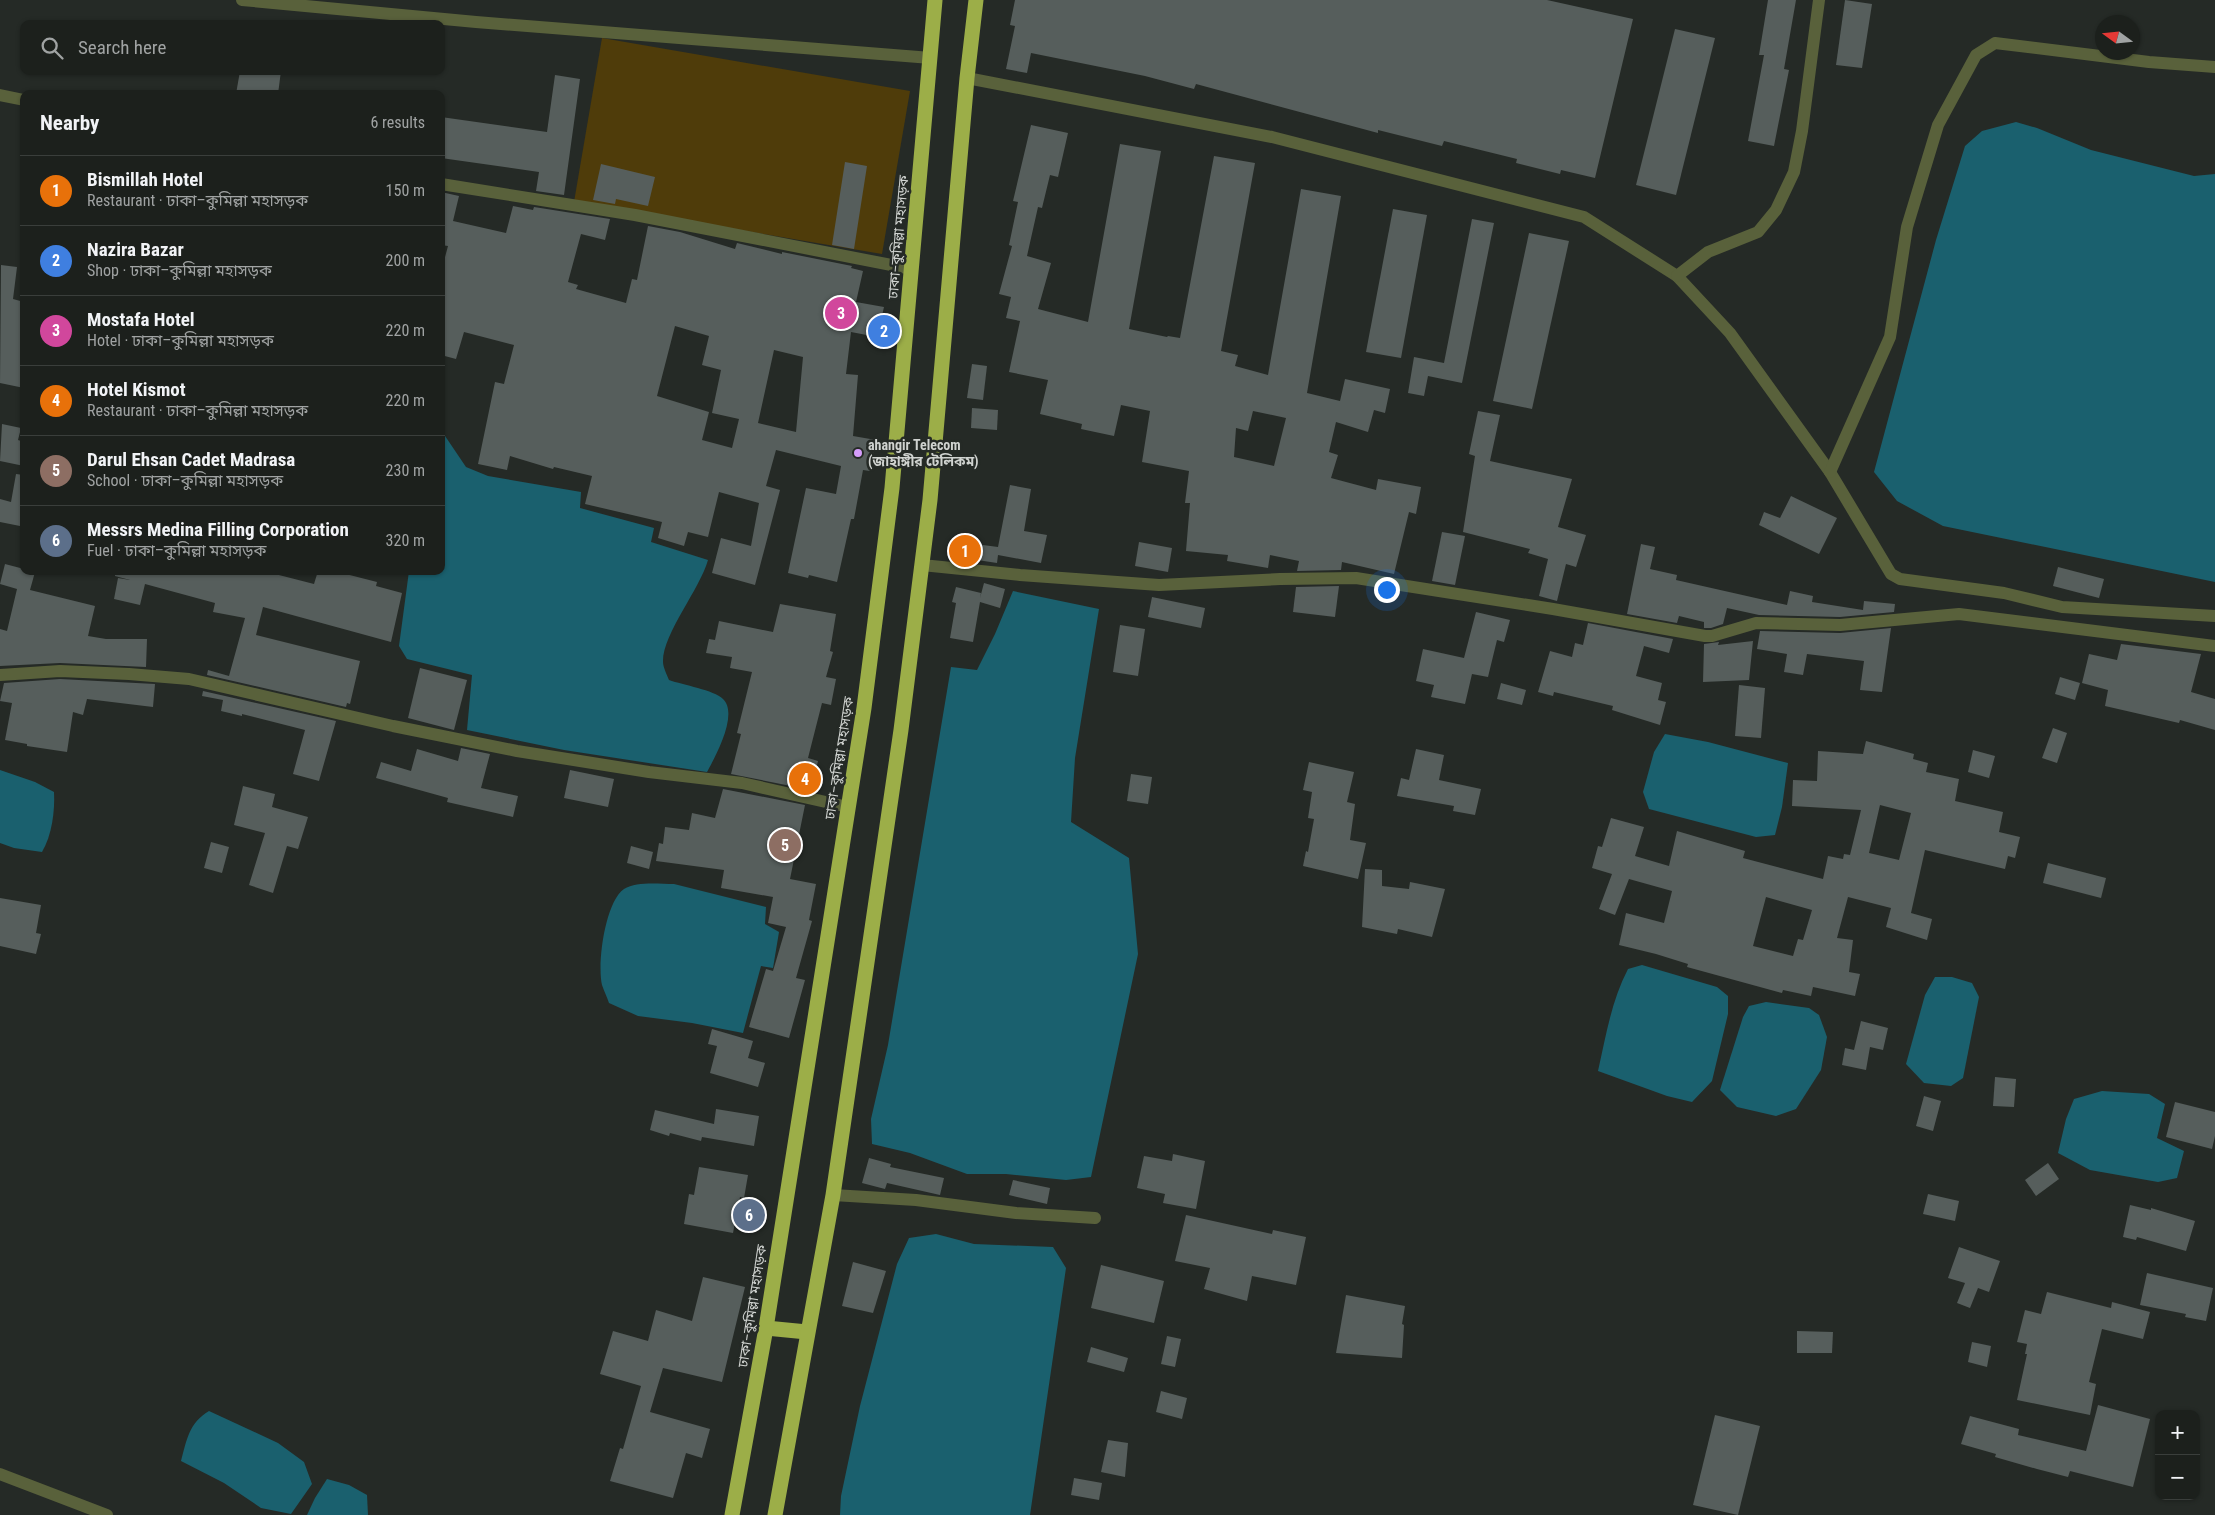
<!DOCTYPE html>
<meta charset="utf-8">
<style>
body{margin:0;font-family:"Roboto Condensed","Noto Sans Bengali",sans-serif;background:#252825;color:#f1f3f6}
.controls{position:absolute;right:15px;bottom:15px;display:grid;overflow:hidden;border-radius:10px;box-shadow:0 1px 4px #0004}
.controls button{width:45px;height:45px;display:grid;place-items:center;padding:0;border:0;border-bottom:1px solid #3a3e3b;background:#1c201c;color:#f1f3f6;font:25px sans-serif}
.compass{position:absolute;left:2095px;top:15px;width:45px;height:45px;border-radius:50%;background:#1c201c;box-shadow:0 1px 4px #0004;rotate:285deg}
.you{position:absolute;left:1386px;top:589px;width:18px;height:18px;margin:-12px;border:4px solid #fff;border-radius:50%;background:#1a73e8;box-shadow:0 0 0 8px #1a73e833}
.badge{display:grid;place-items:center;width:32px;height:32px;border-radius:50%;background:#ea580c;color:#fff;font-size:16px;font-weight:700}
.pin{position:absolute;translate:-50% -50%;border:2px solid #fff;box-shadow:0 1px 5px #0006}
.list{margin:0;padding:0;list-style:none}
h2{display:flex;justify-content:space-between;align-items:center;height:65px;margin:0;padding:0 20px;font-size:21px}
h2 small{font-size:16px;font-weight:400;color:#a0a3a3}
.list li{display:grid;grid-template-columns:32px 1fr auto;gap:15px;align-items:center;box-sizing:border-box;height:70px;padding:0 20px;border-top:1px solid #3a3e3b}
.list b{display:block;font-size:19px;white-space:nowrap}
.list p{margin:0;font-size:16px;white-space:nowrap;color:#a0a3a3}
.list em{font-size:16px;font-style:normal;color:#a0a3a3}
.icon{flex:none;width:28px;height:28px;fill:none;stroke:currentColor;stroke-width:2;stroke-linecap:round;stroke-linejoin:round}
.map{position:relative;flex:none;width:2215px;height:1515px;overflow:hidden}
.search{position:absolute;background:#1c201c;box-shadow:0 1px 4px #0004;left:20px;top:20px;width:425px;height:55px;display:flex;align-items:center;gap:12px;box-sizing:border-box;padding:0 18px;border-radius:10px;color:#a0a3a3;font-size:19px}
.panel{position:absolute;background:#1c201c;box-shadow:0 1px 4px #0004;left:20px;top:90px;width:425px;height:485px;border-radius:10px}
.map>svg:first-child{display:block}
</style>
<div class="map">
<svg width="2215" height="1515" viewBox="0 0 2215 1515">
<rect width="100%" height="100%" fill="#252a26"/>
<path fill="#4f3c0a" d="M602,38L910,91L882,254L574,202Z"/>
<g fill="#1a606e">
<path d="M2016,122L2037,128L2091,150L2194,176L2215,174V582L1943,526L1897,501L1874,472L1936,240L1965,146L1982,131Z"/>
<path d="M441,430L466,467L488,476L581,492L580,508L654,528L651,542L708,560C700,589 662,635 663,662C663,667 667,675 669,680C683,685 714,690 723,699C739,714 715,757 707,772L564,750L467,730L472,675L407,659L399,646L409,571H441Z"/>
<path d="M1013,591L1099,609L1075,758L1071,822L1129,858L1138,954L1091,1177L1066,1180L1006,1174H967L910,1153L872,1144L871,1119L888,1045L951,667L977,670L995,634Z"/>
<path d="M1665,734L1708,742L1788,763L1782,807L1775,835L1756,837L1649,809L1643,792L1654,752Z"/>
<path d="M0,770L35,782L54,792C55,811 52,835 42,852L14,848L0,843Z"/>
<path d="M674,884L766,907L765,924L779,932L773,968L761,966L743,1033L692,1023L638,1016L609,1003C607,997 604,991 602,985C597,964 605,902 624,889C637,881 659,884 674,884Z"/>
<path d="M1642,965L1717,987L1728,996V1014L1712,1081L1692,1102L1667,1096L1598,1071C1606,1036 1611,1002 1628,969Z"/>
<path d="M1935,977H1952L1972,983L1979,997L1963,1078L1951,1086L1924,1083L1906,1064L1925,995Z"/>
<path d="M1766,1002L1809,1008L1819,1015L1827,1037L1821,1070L1796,1109L1776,1116L1737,1107L1720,1090L1743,1017L1749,1006Z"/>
<path d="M2102,1091L2149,1094L2165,1104L2157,1138L2184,1151L2177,1178L2158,1182L2090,1170L2058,1153L2066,1119L2074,1099Z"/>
<path d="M936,1234L974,1244L1053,1247L1066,1268L1030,1515H840L841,1496L860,1406L897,1264L909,1238Z"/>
<path d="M209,1411L278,1443L304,1462L312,1484L291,1514L261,1508L224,1483L181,1461C187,1439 189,1423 209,1411Z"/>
<path d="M327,1479L349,1485L367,1495L368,1515H307L315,1498Z"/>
</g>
<g fill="#565e5c" fill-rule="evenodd">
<path d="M1015,0H1547L1633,19L1595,178L1561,170L1560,174L1516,163L1517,159L1444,141L1442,146L1378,130V133L1196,84L1194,89L1145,76L1031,53L1027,73L1006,69L1015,26L1010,25Z"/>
<path d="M1768,0H1796L1784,69L1789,70L1774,146L1748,141L1764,55H1759Z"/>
<path d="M1845,0L1872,4L1862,68L1836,65Z"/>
<path d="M1675,29L1715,38L1676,195L1636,185Z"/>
<path d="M240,71H281L278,94H236Z"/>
<path d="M555,75L580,79L564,195L536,191L539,172L441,158V117L547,132Z"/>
<path d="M1031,125L1068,133L1058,177L1050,175L1042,208L1038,207L1027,256L1051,263L1038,309L1088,322L1120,144L1161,151L1129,329L1167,337L1168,336L1180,338L1214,156L1255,163L1221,351L1238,355L1235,366L1268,375L1301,189L1341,196L1307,393L1340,401L1345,379L1390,389L1385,413L1374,410L1368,432L1336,422L1329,452L1338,455L1331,478L1376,490L1378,479L1421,487L1416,514L1409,512L1394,574L1342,562L1341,570L1297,571L1299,561L1270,555L1268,568L1227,561L1228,555L1186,551L1190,503H1185L1189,471L1142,462L1150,411L1121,405L1114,436L1081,429L1082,424L1040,414L1048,380L1009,372L1020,321L1006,318L1011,297L999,294L1012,246L1009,245L1018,202L1013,201ZM1253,411L1286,418L1274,466L1234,457L1236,428L1248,431Z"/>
<path d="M845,162L867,166L854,249L832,245Z"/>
<path d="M601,164L655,177L648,206L616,199L615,204L593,200Z"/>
<path d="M441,192L459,196L453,221L506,233L513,206L533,210L534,207L610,219L605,240L581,234L568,282L578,285L576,289L626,303L632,279L637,280L648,226L680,232L735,249L737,243L782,254V252L852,266L851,268L863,271L856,302L884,307L877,337L851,332L846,374L858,375L853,436L876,440L870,471L863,470L854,519H851L837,582L809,575L808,578L788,573L806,488L836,494L841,466L776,450L766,486L780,490L755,585L712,573L721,538L751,546L759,503L719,492L708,537L688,532L684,546L658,538L662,522L585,504L592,476L554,467L553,469L510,456L507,470L478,464L495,382L504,384L514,345L464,332L456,359L441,355V272L448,246L441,245ZM675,326L709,336L702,365L721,370L712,413L739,419L732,448L702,440L709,412L657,396ZM774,350L803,357L796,432L758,423Z"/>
<path d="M1393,209L1427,215L1401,358L1366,352Z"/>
<path d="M1472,219L1494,223L1462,383L1428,376L1424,396L1408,393L1414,357L1444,363Z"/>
<path d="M1529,233L1569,241L1532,409L1493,401Z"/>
<path d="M1,265L17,267L13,299L24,302V388L0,383Z"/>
<path d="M972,364L987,366L983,400L967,398Z"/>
<path d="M972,408L998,410L997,430L971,428Z"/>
<path d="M1478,411L1500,415L1490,461L1572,479L1558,527L1586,535L1576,567L1566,564L1557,601L1539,596L1548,559L1528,553L1530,549L1463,532L1475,456L1469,454Z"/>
<path d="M2,424L21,428L18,440L24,442V466L0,461Z"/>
<path d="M16,474L24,475V513L20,526L0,522V499L11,502Z"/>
<path d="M1010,485L1031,489L1024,531L1047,535L1041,563L998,555L997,563L951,556L953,541L998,547Z"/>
<path d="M1791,496L1837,518L1819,554L1759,525L1764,512L1780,518Z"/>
<path d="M1442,532L1465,536L1455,585L1432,581Z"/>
<path d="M1139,542L1172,548L1168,572L1135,566Z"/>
<path d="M1641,544L1655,547L1650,569L1677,575L1676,580L1787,605L1790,591L1813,596L1812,602L1863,610L1864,601L1895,604L1894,612L1840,617L1759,615L1727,608L1723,624L1711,628H1704V622L1679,616L1677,623L1627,614Z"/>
<path d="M5,564L24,569V571L35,572L30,590L95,606L88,636L106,639H147L146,667L60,663L0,666V629L7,631L17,589L0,584Z"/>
<path d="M2058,567L2104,579L2099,598L2053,586Z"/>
<path d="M115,571H276L275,574L314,584L318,571H334L377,582L376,586L402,593L391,642L263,607L256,635L360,661L350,704L347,703L346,707L207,675L208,670L229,676L245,618L213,612L215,603L145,584L140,605L114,599L118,578L130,580L115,576Z"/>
<path d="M984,583L1005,589L1000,608L980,602L973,642L950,638L956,603L952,602L956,587L981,593L980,598Z"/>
<path d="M1339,586L1335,617L1293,612L1296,587Z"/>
<path d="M1152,597L1205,608L1201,628L1148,617Z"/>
<path d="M780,604L836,614L830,651L833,652L826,677L836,679L831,705L822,703L808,758L818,761L811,790L731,774L741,734L737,733L752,672L730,668L732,657L706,653L709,639L715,640L719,621L773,632Z"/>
<path d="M1476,612L1510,620L1504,642L1497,640L1488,677L1472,674L1465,704L1431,697L1434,685L1416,681L1423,649L1464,658Z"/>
<path d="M1588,623L1673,639L1669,653L1644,646L1636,676L1662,683L1658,700L1666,702L1660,725L1612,710L1613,706L1554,692L1553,696L1538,692L1550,651L1572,657L1575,643L1583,645Z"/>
<path d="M1120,625L1145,629L1138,676L1113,672Z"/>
<path d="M1891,628L1882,692L1860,690L1864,661L1807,654L1803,675L1784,672L1787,654L1757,649L1760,631L1840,633Z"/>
<path d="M1753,641L1749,680L1703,682L1704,644L1719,642L1718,645Z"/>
<path d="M2121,644L2201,654L2191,692L2215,699V730L2180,720L2179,723L2105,706L2108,690L2082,683L2089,654L2117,660Z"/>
<path d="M420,668L467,680L454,730L408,718Z"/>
<path d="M2060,677L2080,683L2075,700L2055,694Z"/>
<path d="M60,679L155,684L153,707L87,699L83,715L73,712L67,752L27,746V744L5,740L12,703L0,701L4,683Z"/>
<path d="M1501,683L1526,690L1522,705L1497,699Z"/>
<path d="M1739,685L1765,688L1761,738L1735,736Z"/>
<path d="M203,691L336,721L319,781L293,774L305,730L242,714V716L221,711L223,700L202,696Z"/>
<path d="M2053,728L2067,733L2057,763L2042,758Z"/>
<path d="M1866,741L1914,754L1913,759L1928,763L1926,772L1959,779L1955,801L2003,812L1999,832L2020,837L2015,858L2008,856L2005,869L1925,850L1911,913L1932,919L1927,940L1886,927L1891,908L1848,897L1837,938L1853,940L1849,972L1860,974L1855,996L1813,987L1811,996L1783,990L1782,993L1687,967L1688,964L1656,954L1619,945L1626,913L1664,923L1672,891L1629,879L1615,915L1599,909L1612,874L1592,868L1598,846L1602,847L1611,818L1644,827L1635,856L1669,866L1677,831L1745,851L1743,858L1823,879L1828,856L1843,859L1844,854L1850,855L1861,810L1792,806L1793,780L1817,781L1818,751L1863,754ZM1880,805L1911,813L1899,860L1869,853ZM1766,897L1812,910L1803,940L1798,939L1793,956L1753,946Z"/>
<path d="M461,748L490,754L481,788L518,796L513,817L447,802L448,798L376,778L381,762L411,771L417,749L458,761Z"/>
<path d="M1416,749L1444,755L1439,780L1481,789L1475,815L1453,811L1454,806L1397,796L1401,778L1409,780Z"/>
<path d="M1973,750L1995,756L1989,778L1968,772Z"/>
<path d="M1309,762L1354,772L1347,802L1355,804L1350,840L1366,843L1358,879L1303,866L1306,851L1308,852L1314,819L1308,818L1312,792L1303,790Z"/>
<path d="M570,770L614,779L608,807L564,798Z"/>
<path d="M1131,774L1152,777L1148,804L1127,801Z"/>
<path d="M243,786L275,794L272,807L308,817L298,849L287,846L273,893L249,885L265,833L234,825Z"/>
<path d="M723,789L805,805L790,879L816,884L809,920L812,921L796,978L805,980L789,1038L749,1027L766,969L773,971L786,927L768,923L773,897L721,888L724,870L656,861L659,843L663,844L665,827L689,830L692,813L715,818Z"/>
<path d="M211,842L229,847L222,873L204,868Z"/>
<path d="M631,846L653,852L649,869L627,863Z"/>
<path d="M2048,863L2106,878L2101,898L2043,883Z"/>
<path d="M1365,869L1382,870V886L1409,889L1410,882L1445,889L1432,937L1398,929L1397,934L1362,927Z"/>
<path d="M0,898L41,905L36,933L41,934L36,954L0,946Z"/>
<path d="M1861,1021L1888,1028L1883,1050L1870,1047L1866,1070L1842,1065L1845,1048L1854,1050Z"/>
<path d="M712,1029L753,1041L748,1058L765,1063L758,1087L710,1073L717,1046L708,1044Z"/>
<path d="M1995,1077L2016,1079L2014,1107L1993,1106Z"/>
<path d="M1924,1096L1941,1101L1933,1131L1916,1126Z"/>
<path d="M2175,1102L2215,1112V1136L2212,1149L2166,1137Z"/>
<path d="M716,1109L759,1116L754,1146L702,1137L701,1141L670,1133L669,1136L650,1130L655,1110L714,1124Z"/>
<path d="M1173,1154L1205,1161L1196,1209L1163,1203L1165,1194L1137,1188L1144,1156L1172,1161Z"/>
<path d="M869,1158L891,1164L890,1167L944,1178L940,1195L887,1183L885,1189L862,1183Z"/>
<path d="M2048,1163L2059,1179L2036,1196L2025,1180Z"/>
<path d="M699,1167L748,1175L744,1198L740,1197L733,1233L684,1224L689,1194L694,1195Z"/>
<path d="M1013,1180L1050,1188L1047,1204L1009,1195Z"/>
<path d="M1928,1194L1959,1201L1955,1221L1923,1214Z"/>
<path d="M2130,1205L2151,1210V1208L2195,1221L2186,1251L2137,1237L2136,1240L2123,1237Z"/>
<path d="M1186,1215L1272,1234L1273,1230L1306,1237L1296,1285L1252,1276L1247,1301L1204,1289L1210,1268L1175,1261Z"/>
<path d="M1959,1247L2000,1261L1989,1292L1978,1288L1970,1308L1957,1303L1965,1283L1948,1278Z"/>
<path d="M853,1262L886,1271L873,1313L842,1306Z"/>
<path d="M1101,1265L1164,1281L1154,1323L1091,1308Z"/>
<path d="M2147,1273L2213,1288L2206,1321L2185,1317L2186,1314L2140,1305Z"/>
<path d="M703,1277L745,1287L722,1382L663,1368L650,1412L710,1429L702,1458L686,1453L673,1498L610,1481L620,1448L623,1449L641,1386L600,1374L613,1331L648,1341L656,1310L692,1321Z"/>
<path d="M2047,1292L2111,1308L2112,1302L2150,1312L2143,1339L2102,1329L2089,1382L2096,1384L2090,1415L2017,1400L2027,1354H2025L2027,1344L2017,1342L2025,1310L2041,1314Z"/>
<path d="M1346,1295L1405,1306L1402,1324L1404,1325L1402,1358L1336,1353Z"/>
<path d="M1797,1331L1833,1332L1832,1353H1797Z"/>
<path d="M1167,1336L1181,1339L1175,1367L1161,1364Z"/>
<path d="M1972,1342L1991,1346L1987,1367L1968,1362Z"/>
<path d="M1091,1347L1128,1358L1124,1372L1087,1362Z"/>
<path d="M1161,1391L1187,1398L1182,1419L1156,1412Z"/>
<path d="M2098,1405L2150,1419L2133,1487L2070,1471L2068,1477L2037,1469L1995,1457L1996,1454L1961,1444L1970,1416L2019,1429L2018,1435L2086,1451Z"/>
<path d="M1715,1415L1760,1426L1738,1515L1693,1505Z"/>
<path d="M1108,1440L1128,1443L1125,1477L1101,1472Z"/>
<path d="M1074,1478L1102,1483L1099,1500L1071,1495Z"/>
</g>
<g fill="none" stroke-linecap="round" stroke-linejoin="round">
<g stroke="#59613b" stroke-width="12">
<path d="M242,0L476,22L931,58"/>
<path d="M967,78L1272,137L1584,217L1677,276L1730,333L1830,472L1891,574L1900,579L2004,593L2062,607L2215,616"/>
<path d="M0,95L24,100"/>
<path d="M441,184L635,215L912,269"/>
<path d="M1677,276L1708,252L1758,232L1776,210L1794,172L1802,131L1819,0"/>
<path d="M1830,472L1890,337L1907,227L1938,125L1976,55L1995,43L2149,62L2215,67"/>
<path d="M922,565L1020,575L1159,585L1280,579L1356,578L1553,609L1705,636H1712L1756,623L1840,625L1959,614L2215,646"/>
<path d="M0,675L60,671L129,674L189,679L393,726L517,751L649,772L742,783L848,807"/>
<path d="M833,1195L916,1200L1016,1213L1095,1218"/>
<path d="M0,1474L107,1515"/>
</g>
<g stroke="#9cae48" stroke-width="15">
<path d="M766,1328L807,1332"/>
<path d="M732,1515L766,1328L864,708L892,488L935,0"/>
<path d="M775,1515L833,1195L901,730L930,500L967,78L976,0"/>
</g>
</g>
<circle fill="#d59cfb" stroke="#252a26" stroke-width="2" cx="858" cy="453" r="5"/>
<g text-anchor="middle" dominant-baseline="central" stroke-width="5" stroke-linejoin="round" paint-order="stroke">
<g font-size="14" fill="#d0d3d0" stroke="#252a26">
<text transform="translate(898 237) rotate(-85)">ঢাকা–কুমিল্লা মহাসড়ক</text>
<text transform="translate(839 758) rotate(-81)">ঢাকা–কুমিল্লা মহাসড়ক</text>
<text transform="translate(752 1306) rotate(-81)">ঢাকা–কুমিল্লা মহাসড়ক</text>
</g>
<g font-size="14" font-weight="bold" fill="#d0d3d0" stroke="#252a26" text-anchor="start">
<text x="868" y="445">ahangir Telecom<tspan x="868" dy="16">(জাহাঙ্গীর টেলিকম)</tspan></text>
</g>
</g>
</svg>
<div class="controls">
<button>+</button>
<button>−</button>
</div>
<svg class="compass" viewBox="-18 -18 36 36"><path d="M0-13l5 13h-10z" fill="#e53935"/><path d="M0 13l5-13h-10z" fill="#a0a3a3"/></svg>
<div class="you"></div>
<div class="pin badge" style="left:965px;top:551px;background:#e8710a">1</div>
<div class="pin badge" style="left:884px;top:331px;background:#3f7fe0">2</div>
<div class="pin badge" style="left:841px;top:313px;background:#d1479c">3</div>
<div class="pin badge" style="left:805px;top:779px;background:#e8710a">4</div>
<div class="pin badge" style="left:785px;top:845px;background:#8d6e63">5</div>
<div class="pin badge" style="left:749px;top:1215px;background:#5c6f8a">6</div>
<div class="search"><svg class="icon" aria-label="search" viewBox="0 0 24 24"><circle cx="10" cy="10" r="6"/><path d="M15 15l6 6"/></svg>Search here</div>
<section class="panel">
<h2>Nearby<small>6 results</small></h2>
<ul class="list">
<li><span class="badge" style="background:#e8710a">1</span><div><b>Bismillah Hotel</b><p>Restaurant · ঢাকা–কুমিল্লা মহাসড়ক</p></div><em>150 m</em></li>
<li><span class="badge" style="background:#3f7fe0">2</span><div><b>Nazira Bazar</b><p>Shop · ঢাকা–কুমিল্লা মহাসড়ক</p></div><em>200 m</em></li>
<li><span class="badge" style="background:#d1479c">3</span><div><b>Mostafa Hotel</b><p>Hotel · ঢাকা–কুমিল্লা মহাসড়ক</p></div><em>220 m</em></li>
<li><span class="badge" style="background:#e8710a">4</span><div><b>Hotel Kismot</b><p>Restaurant · ঢাকা–কুমিল্লা মহাসড়ক</p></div><em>220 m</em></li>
<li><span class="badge" style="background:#8d6e63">5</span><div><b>Darul Ehsan Cadet Madrasa</b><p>School · ঢাকা–কুমিল্লা মহাসড়ক</p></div><em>230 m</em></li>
<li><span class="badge" style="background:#5c6f8a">6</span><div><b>Messrs Medina Filling Corporation</b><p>Fuel · ঢাকা–কুমিল্লা মহাসড়ক</p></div><em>320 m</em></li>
</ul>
</section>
</div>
